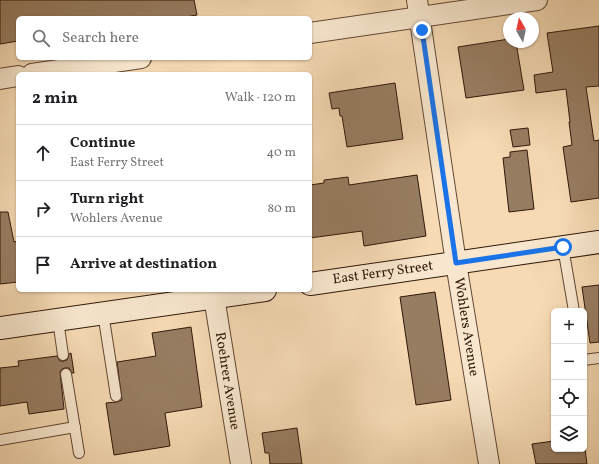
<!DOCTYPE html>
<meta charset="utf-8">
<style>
body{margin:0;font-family:Vollkorn,serif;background:#f6f6f6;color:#202124}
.controls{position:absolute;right:12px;bottom:12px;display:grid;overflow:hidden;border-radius:6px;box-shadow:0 1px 3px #0004}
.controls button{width:36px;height:36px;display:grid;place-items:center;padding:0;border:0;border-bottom:1px solid #e0e0e0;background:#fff;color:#202124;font:20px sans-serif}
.compass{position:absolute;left:503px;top:12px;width:36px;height:36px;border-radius:50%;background:#fff;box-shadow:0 1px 3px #0004;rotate:351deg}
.stop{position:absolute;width:12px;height:12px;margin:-9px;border:3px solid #1a73e8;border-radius:50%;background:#fff}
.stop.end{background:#1a73e8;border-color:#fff;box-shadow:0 1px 4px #0008}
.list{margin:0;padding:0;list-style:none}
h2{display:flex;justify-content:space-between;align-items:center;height:52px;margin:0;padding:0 16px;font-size:17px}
h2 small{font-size:13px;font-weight:400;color:#757577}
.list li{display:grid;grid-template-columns:26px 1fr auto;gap:12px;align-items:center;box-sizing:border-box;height:56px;padding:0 16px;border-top:1px solid #e0e0e0}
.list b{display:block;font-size:15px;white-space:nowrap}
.list p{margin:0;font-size:13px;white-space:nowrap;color:#757577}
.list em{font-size:13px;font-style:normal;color:#757577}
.icon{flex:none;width:22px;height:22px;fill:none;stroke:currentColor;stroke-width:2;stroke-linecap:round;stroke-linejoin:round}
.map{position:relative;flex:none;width:599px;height:464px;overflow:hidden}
.search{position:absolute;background:#fff;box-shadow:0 1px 3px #0004;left:16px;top:16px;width:296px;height:44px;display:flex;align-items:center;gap:10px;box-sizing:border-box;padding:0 14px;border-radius:6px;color:#757577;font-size:15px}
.panel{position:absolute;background:#fff;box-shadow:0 1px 3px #0004;left:16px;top:72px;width:296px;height:220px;border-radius:6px}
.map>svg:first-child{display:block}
</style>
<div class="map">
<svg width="599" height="464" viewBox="0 0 599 464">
<rect width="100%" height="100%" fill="#f5dab4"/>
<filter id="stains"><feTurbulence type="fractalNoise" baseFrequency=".005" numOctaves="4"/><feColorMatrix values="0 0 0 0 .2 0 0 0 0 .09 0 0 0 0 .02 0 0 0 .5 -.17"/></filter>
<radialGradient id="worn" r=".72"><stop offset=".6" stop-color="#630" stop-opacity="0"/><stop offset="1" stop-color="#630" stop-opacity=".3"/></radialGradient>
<g fill="#977d62" stroke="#311809">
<path d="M0,0H194L197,15L180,18H18V41L0,44Z"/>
<path d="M599,26V86L586,87L594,141L599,140V198L571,202L563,147L572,145L569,122H570L566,89L536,93L534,75L553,72L547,33Z"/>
<path d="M509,39V42H516L524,90L466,98L458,47Z"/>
<path d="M395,83L403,139L347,147L342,116H340L339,108L332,109L329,93Z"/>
<path d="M528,128L530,145L513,147L510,130Z"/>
<path d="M527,150L534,209L509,212L503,158L510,157V152Z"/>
<path d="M417,175L426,236L364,246L362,231L310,238V185L324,183V180L348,177L349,185Z"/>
<path d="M0,212H8L14,242L18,241V282L0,284Z"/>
<path d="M599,285V342L590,343L582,287Z"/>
<path d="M435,292L451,400L416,405L400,297Z"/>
<path d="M191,327L202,407L165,413L170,446L114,455L106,403L117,402L122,400L117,362L156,356L152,333Z"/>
<path d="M71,353L74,373H72L69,368H65L62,369L60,372L64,409L29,414L27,402L0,406V368L19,366L18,361L57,356L60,361H64L67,360L69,354Z"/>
<path d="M297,428L302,464H270L269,453H265L262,433Z"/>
<path d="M554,441V449H585L587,464H536L532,444Z"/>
</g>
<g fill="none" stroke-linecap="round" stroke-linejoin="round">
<g stroke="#624834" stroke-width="12">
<g id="lane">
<path d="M563,247L574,311"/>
<path d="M103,313L116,396"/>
<path d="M58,320L63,355"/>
<path d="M584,360L599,358"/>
<path d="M66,374L79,453"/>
<path d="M0,440L75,427"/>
</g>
</g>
<g stroke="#624834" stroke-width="22">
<g id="street">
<path d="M417,0L456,263L489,464"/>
<path d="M310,33L537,0"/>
<path d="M32,74L141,58"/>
<path d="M0,79L18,76"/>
<path d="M214,297L241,464"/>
</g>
</g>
<g stroke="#311809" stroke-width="24">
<g id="secondary">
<path d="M310,284L599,242"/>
<path d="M0,328L265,290"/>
</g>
</g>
<use href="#lane" stroke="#f8e7ce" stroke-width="10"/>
<use href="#street" stroke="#f8e7ce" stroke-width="20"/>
<use href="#secondary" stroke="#f8e7ce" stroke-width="22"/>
</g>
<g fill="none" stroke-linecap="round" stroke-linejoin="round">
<path stroke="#1a73e8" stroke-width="5" d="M422,30L456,263L563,247"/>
</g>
<g text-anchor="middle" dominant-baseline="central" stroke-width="3.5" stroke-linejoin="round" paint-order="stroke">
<g font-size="14" fill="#311809" stroke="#f8e7ce">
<text transform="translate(383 273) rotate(-8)">East Ferry Street</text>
<text transform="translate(466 327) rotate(81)">Wohlers Avenue</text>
<text transform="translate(227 381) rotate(81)">Roehrer Avenue</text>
</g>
</g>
<rect width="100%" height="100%" filter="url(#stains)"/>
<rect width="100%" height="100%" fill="url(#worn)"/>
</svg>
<div class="controls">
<button>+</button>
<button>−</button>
<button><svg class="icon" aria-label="locate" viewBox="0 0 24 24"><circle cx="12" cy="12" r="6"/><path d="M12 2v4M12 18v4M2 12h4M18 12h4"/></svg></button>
<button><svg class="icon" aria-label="layers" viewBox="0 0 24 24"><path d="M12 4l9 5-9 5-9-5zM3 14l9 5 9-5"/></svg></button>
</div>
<svg class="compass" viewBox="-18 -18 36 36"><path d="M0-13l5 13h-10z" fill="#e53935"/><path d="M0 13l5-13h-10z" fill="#757577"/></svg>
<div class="stop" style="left:563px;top:247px"></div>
<div class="stop end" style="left:422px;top:30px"></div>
<div class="search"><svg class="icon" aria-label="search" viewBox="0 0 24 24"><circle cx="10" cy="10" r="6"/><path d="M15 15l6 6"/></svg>Search here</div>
<section class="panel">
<h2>2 min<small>Walk · 120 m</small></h2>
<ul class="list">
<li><svg class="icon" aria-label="ahead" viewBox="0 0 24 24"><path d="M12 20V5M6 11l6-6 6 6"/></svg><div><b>Continue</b><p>East Ferry Street</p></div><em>40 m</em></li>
<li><svg class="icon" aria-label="right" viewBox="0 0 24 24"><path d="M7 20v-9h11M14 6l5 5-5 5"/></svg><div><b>Turn right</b><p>Wohlers Avenue</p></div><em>80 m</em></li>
<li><svg class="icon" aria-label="arrive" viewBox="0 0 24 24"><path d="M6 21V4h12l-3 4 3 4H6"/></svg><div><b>Arrive at destination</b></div></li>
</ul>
</section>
</div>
